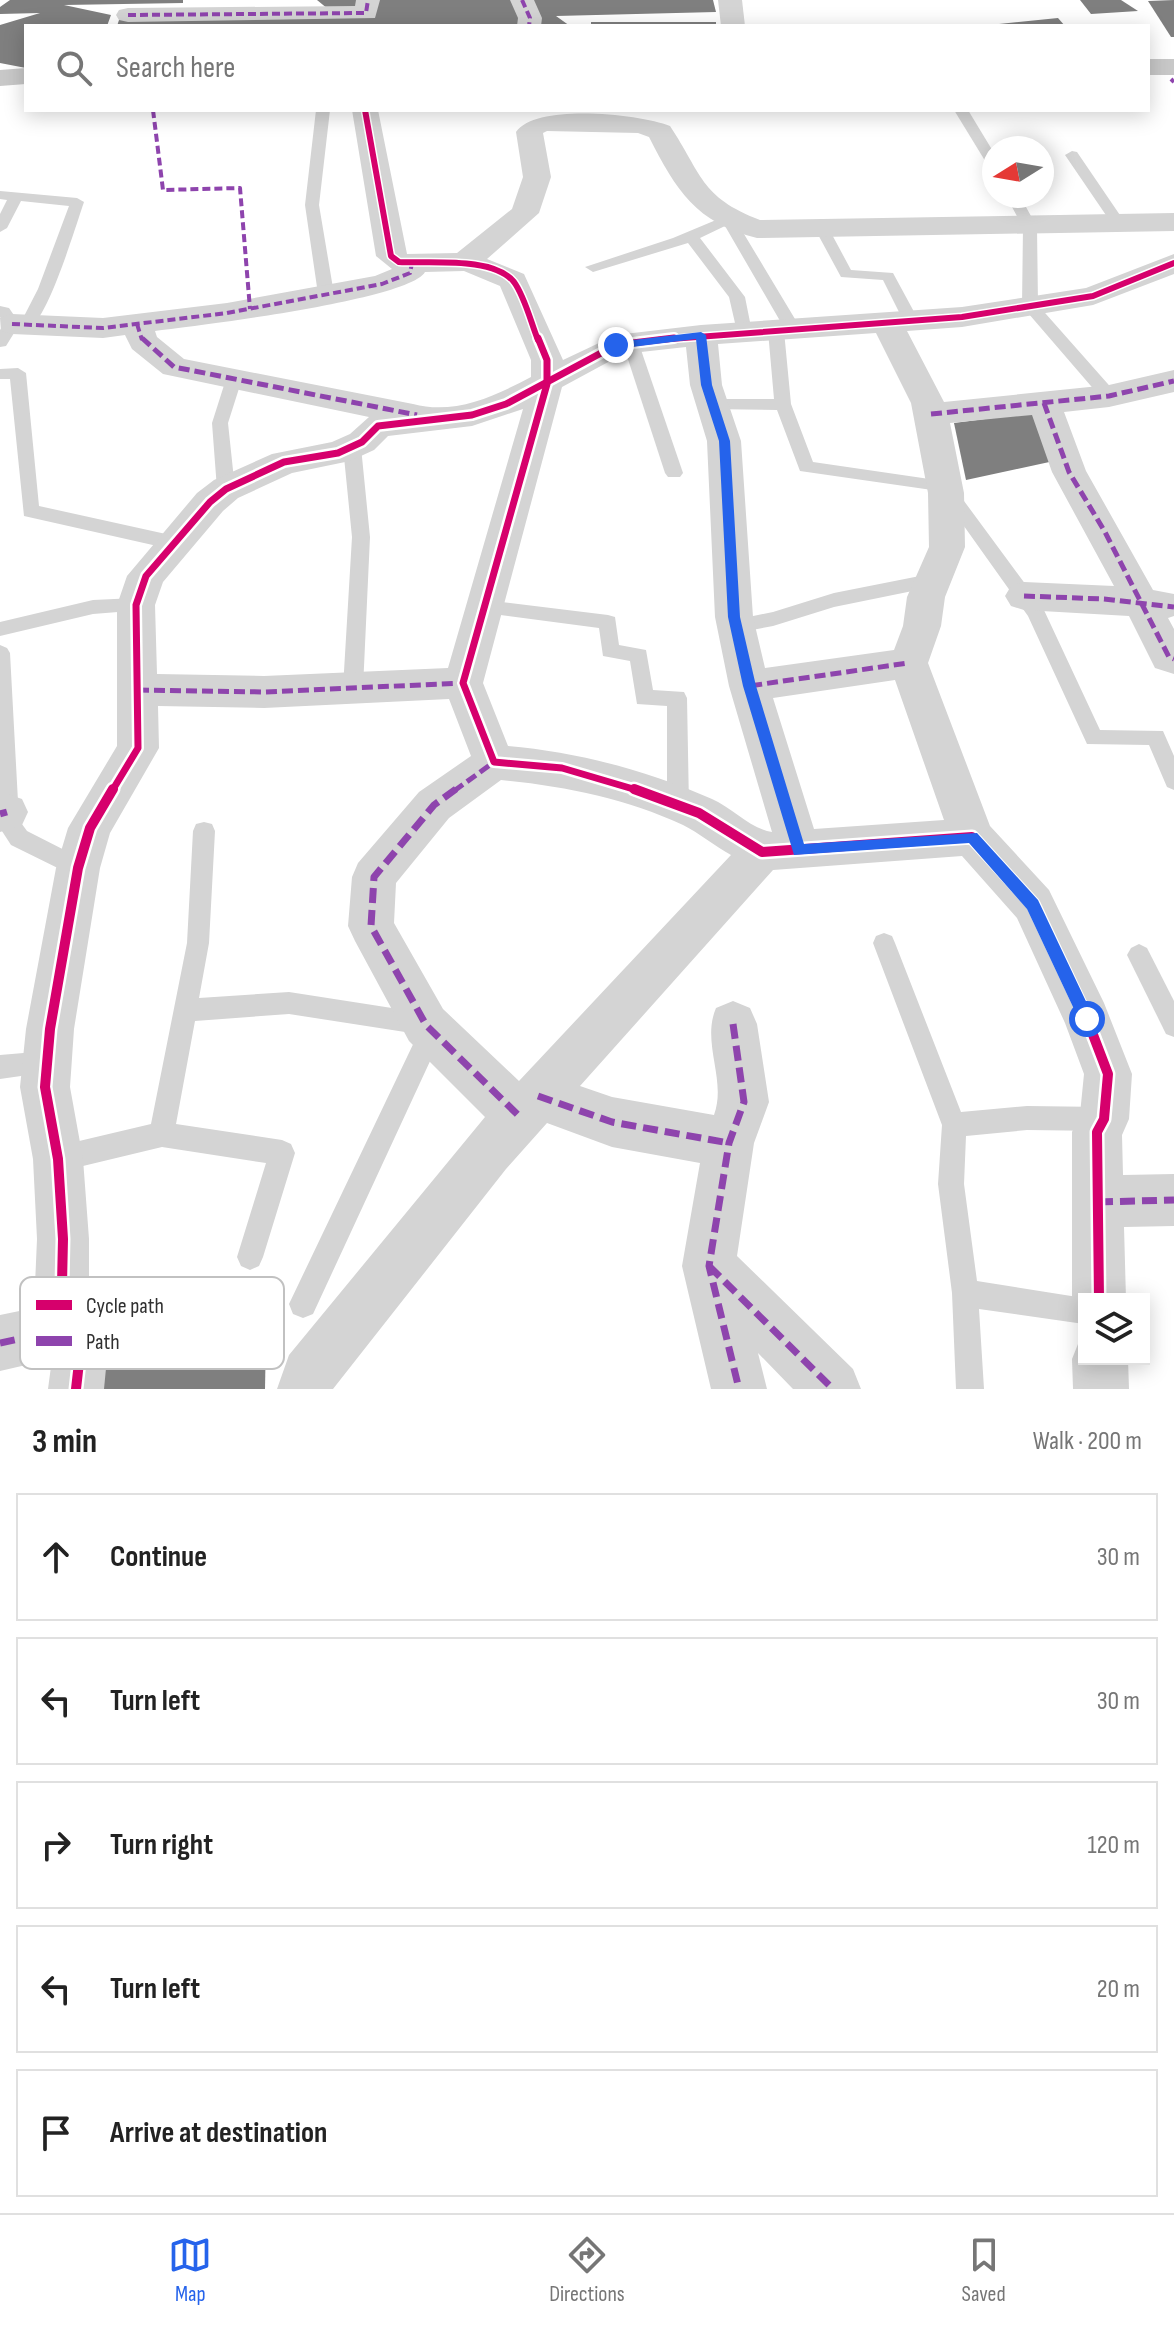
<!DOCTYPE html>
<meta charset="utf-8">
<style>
body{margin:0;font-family:"Sofia Sans Condensed",sans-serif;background:#f2f2f2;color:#222}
.controls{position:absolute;right:24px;bottom:24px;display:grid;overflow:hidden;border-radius:0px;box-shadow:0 4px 20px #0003}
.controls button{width:72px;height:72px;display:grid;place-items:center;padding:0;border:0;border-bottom:2px solid #e0e0e0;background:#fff;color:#222;font:40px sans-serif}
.compass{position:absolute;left:982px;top:136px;width:72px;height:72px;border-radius:50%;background:#fff;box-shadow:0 4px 20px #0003;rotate:259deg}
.stop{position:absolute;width:24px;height:24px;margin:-18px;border:6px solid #2563eb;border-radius:50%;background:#fff}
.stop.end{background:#2563eb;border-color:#fff;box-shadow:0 2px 8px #0008}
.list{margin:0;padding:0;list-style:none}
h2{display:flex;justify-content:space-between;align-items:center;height:104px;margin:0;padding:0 32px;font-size:34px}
h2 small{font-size:26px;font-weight:400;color:#767676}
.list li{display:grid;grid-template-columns:52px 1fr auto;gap:24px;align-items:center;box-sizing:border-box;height:128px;margin:0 16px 16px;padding:0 16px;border:2px solid #e0e0e0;border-radius:0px}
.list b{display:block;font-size:30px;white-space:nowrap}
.list em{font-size:26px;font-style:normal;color:#767676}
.icon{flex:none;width:44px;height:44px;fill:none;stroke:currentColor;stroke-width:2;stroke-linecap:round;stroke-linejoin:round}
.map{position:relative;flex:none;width:1174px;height:1389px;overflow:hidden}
.search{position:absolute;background:#fff;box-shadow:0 4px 20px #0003;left:24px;right:24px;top:24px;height:88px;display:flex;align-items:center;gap:20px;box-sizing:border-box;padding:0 28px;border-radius:0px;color:#767676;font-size:30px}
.sheet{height:824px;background:#fff}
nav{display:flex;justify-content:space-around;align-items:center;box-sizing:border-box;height:112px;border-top:2px solid #e0e0e0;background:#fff;font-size:22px;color:#767676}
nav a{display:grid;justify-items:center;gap:4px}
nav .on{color:#2563eb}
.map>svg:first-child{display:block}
</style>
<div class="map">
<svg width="1174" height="1389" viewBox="0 0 1174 1389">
<rect width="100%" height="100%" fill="#fff"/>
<g fill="#7f7f7f">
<path d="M10,0H183V3L64,5L111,15L107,26H26V68L0,63V25L40,13L0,14V7Z"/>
<path d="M317,0H713L716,12L556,16L570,26H117L121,14L328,9Z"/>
<path d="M1080,0H1121L1138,11L1091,14Z"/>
<path d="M1174,0V37H1171L1148,1Z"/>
<path d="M1058,18L1065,26H999V24Z"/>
<rect x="591" y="22" width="125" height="4"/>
<path d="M1032,413L1054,461L966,480L954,423Z"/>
<path d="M267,1281L265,1389H91L99,1304Z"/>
</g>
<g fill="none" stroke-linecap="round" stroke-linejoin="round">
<g fill="#d4d4d4" fill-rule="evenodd">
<path d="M316,110H330L319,205L334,294L326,299L318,294L305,205Z"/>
<path d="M954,110H968L994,153V168L987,164Z"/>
<path d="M1072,151L1077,152L1126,224L1124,227H1114L1112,224L1065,155Z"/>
<path d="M0,191L77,198L84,202C76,225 47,323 27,330L19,325L6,346L0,347V330L4,324L0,317V306L9,308L20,324L38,289L69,206L21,201L7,228L0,232V214L7,200L0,199Z"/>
<path d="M1006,196H1020L1037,227L1038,305L1115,392L1117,396L1115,400H1103L1022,306L1023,227Z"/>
<path d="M728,215L735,219L801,329L799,333H787L725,226L700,238L745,297L752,332L750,336H738L729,297L688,243L593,272L585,267L673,238Z"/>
<path d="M822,225L829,229L851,270L893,273L919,321L917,324H905L883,280L841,277L815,229Z"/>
<path d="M776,326L784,331L791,404L813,462L950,482L1043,608L1100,730L1163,731L1174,756V790L1167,787L1149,745L1087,744L1028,616L939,491L800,471L777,410L707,409L705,405L707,401L713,399H774L768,331Z"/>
<path d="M631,339L639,344L683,473L680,477H668L665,473L623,344Z"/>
<path d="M18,368L26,373L39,506L175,536L184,543L181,548L175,550L24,516L10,379H0V369Z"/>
<path d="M234,374L242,379L228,423L235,489L226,495L217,489L212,423L226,379Z"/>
<path d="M352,441L361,447L370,537L363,688L360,694H346L343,688L352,537L343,447Z"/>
<path d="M935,573L944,580L942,585L834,607L773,626L736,633L729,631L726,626L729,621L773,612L834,593Z"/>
<path d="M136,598L143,600L145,605L143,610L93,614L0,636V622L93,600Z"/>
<path d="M485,600L608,615L615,617L619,645L646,650L653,690L684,692L687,698L689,806L686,812L678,815L670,812L667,806V706L637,704L630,661L603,656L599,628L478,612L476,607Z"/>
<path d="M0,645L7,648L10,653L19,820L27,831L86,861L89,868L86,875L78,878L11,845L0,828Z"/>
<path d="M204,822L212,824L215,831L209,943L199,998L289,992L424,1013L440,1023L444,1031L313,1314L303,1318L293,1314L289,1304L418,1034L289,1014L195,1021L176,1124L282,1140L291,1144L295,1153L263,1257L259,1266L250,1270L241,1266L237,1257L266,1163L162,1147L58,1172L49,1168L45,1159L49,1150L58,1146L151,1124L187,943L193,831L196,824Z"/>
<path d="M884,933L892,936L895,943L961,1112L1027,1106L1104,1107L1113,1110L1116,1119L1113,1128L1104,1131L1027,1130L966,1136L964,1184L977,1281L1090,1299H1084V1324L979,1309L984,1389H956L952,1293L938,1184L942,1125L873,943L876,936Z"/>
<path d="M1139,944L1147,948L1174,1001V1037L1166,1034L1127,955L1131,948Z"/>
<path d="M47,1051L56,1055L59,1063L56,1071L0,1079V1055Z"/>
</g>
<g fill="#d4d4d4" fill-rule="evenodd">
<path d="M356,0H380L375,18L128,22L119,20L116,15L119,10L128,8L355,6Z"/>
<path d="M510,0H534L542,18L541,26H517L518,18Z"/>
<path d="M718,0H742L745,26H721Z"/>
<path d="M352,110H378L407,254L457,253L512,209L523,177L516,132C536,103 639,114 670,126C702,174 700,197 760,220L1174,213V231L757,238C696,223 676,190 649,137L638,133L547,131L543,133L551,177L539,213L487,259L524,274L563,360L616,335L701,325L962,307L1086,288L1174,254V274L1093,305L962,327L907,331L944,402L1109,385L1174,370V392L1109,407L1064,412L1086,471L1153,590L1174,594V616L1168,618L1174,629V674L1155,668L1129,616L1024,610L1011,606L1005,596L1011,586L1024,582L1114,586L1052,472L1032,415L950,423L964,493L965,547L945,597L941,626L928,663L990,826L1049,890L1104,1003L1132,1074L1129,1119L1122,1135L1123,1175L1174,1174V1226L1124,1227L1126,1299H1084V1320L1080,1318L1072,1299V1132L1080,1114L1084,1074L1065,1023L1017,918L962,856L773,870L580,1086L612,1097L714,1115C727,1080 701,1043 716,1008L733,1001L750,1008L757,1024L769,1102L754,1143L737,1256L853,1369L861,1389H793L758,1353L767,1389H711L682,1266L700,1163L612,1147L547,1123L506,1169L333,1389H277L289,1355L485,1117L409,1041L355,941L348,926L352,877L358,863L419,792L471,756L449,699L264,708L158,706L159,748L110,833L100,868L74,1029L70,1087L83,1159L89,1239V1302L102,1308L110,1327L104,1389H48L52,1359L0,1371V1315L34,1308L37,1239L33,1159L20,1087L26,1029L56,868L68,828L117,746V605L127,576L197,493L214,480L272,454L332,442L350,434L369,417L163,374L132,349L125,335L103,338L12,334L1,331L0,318L12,314L103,318L227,303L375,276L392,269L376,256ZM464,271L500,286L531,360V377C493,397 454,415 413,404L184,359L157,337L155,331C197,326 409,300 425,272ZM876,333L911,403L928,493L929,547L907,597L903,626L894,650L765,668L753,617L741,441L722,385L718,344ZM686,347L690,385L707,441L715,617L729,686L772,832C751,829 732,808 712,799C648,771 578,752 508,746L483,683L562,387L623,354ZM523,409L448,668L264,676L157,674L155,605L163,582L223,511L238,498L292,473L350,461L374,450L388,436L472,426ZM895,680L944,820L814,829L773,698ZM501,780C564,786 625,798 683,825C699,833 715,846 731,855L519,1081L443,1009L394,923L396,883L449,818Z"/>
<path d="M7,794L22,799L28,812L22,825L0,832V796Z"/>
<path d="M1084,1338V1359H1128L1129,1389H1073L1072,1359L1080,1339Z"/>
</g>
<g fill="#c8c8c8" fill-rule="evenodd">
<rect x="1148" y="59" width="26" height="16"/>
<path d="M26,68V84L0,86V70Z"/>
</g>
<g stroke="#8e44ad" stroke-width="4" stroke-dasharray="8 4" stroke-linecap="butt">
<path d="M522,0L530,18L529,26"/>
<path d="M128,15L366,13L368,0"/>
<path d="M1171,79L1174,82"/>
<path d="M153,110L163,190L240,188L250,309"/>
<path d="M12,324L103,328L227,313L382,284L410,273L412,263"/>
<path d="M137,324L142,340"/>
<path d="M701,335L702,340"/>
</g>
<g stroke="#8e44ad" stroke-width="5" stroke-dasharray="11 5" stroke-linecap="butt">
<path d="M142,338L174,367L417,415"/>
<path d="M701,338L706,385L724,441L734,617L749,686"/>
<path d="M1044,403L1069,472L1105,532L1169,657L1174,659"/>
<path d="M931,414L1109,396L1174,381"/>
<path d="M1024,596L1104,599L1174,607"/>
<path d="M138,690L264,692L463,683"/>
<path d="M454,791L494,762"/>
<path d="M781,791L749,686L908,663"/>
</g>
<g stroke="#8e44ad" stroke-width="7" stroke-dasharray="15 7" stroke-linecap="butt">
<path d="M456,789L434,805L374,877L371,926L426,1025L519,1116"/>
<path d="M780,789L799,851"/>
<path d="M0,814L7,812"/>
<path d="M733,1024L744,1102L729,1143L709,1266L739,1389"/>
<path d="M538,1096L612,1122L729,1143"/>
<path d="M1098,1202L1174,1200"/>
<path d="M709,1266L833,1389"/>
<path d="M0,1343L61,1330"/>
</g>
<g stroke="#fff" stroke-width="9">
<g id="cycleway-far2">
<path d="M365,110L391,256L399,262C429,264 493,256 514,282C525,297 531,323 538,340"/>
<path d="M657,340L962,317L1093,296L1174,263"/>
</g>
</g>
<g stroke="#fff" stroke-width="12">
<g id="cycleway-far1">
<path d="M538,338L547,360V384L463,683L494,762L562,768L640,791"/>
<path d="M112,791L138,748L136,605L146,576L210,502L226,489L284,462L338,453L362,442L378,426L472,415L506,404L616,345L674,338"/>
</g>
</g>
<g stroke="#fff" stroke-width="15">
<g id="cycleway">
<path d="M634,789L699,813L762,852L972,837L1033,904L1087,1019L1108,1074L1104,1119L1097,1132L1099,1299"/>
<path d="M76,1389L83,1327L61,1330L63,1239L58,1159L45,1087L50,1029L78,868L90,828L113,789"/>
</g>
</g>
<use href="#cycleway-far2" stroke="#d6006c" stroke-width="6"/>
<use href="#cycleway-far1" stroke="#d6006c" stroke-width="7"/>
<use href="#cycleway" stroke="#d6006c" stroke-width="10"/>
</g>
<path fill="#2563eb" d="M701,332L706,335L712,385L730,441L740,617L756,686L804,844L977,833L1038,900L1092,1014V1024H1081L1027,909L969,843L794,855L743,686L728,617L719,441L701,385L696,339L616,349L611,345L616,342Z"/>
<rect x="20" y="1277" width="264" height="92" rx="12" fill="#fff" stroke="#c1c1c1" stroke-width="2"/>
<rect x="36" y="1300" width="36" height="10" fill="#d6006c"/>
<rect x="36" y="1336" width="36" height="10" fill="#8e44ad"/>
<g font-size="22" fill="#303030">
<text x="86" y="1313">Cycle path</text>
<text x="86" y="1349">Path</text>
</g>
</svg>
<div class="controls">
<button><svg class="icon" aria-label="layers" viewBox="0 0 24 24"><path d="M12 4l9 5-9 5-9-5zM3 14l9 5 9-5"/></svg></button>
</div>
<svg class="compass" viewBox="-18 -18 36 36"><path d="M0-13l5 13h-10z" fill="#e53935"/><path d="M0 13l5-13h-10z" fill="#767676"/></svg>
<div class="stop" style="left:1087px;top:1019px"></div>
<div class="stop end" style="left:616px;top:345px"></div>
<div class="search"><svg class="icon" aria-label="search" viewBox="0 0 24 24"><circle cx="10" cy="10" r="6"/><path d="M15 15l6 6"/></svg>Search here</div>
</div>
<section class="sheet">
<h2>3 min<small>Walk · 200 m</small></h2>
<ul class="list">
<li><svg class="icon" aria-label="ahead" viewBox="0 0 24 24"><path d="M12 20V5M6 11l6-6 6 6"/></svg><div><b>Continue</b></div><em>30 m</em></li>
<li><svg class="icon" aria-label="left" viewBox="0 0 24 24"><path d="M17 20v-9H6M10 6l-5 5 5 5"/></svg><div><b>Turn left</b></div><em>30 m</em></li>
<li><svg class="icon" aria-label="right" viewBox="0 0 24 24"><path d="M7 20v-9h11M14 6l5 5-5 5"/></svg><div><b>Turn right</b></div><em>120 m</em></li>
<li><svg class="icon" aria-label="left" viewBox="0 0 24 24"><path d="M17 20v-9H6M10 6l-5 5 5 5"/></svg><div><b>Turn left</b></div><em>20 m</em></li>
<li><svg class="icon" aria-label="arrive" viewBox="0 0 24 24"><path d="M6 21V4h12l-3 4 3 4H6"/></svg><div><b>Arrive at destination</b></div></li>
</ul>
</section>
<nav>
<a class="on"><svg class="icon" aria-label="map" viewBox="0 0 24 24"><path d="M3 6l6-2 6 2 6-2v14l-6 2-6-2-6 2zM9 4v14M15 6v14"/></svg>Map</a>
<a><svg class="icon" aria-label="directions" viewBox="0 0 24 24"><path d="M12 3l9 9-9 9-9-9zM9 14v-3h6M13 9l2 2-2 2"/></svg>Directions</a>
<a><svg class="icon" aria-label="saved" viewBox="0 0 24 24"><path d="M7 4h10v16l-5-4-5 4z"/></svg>Saved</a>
</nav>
